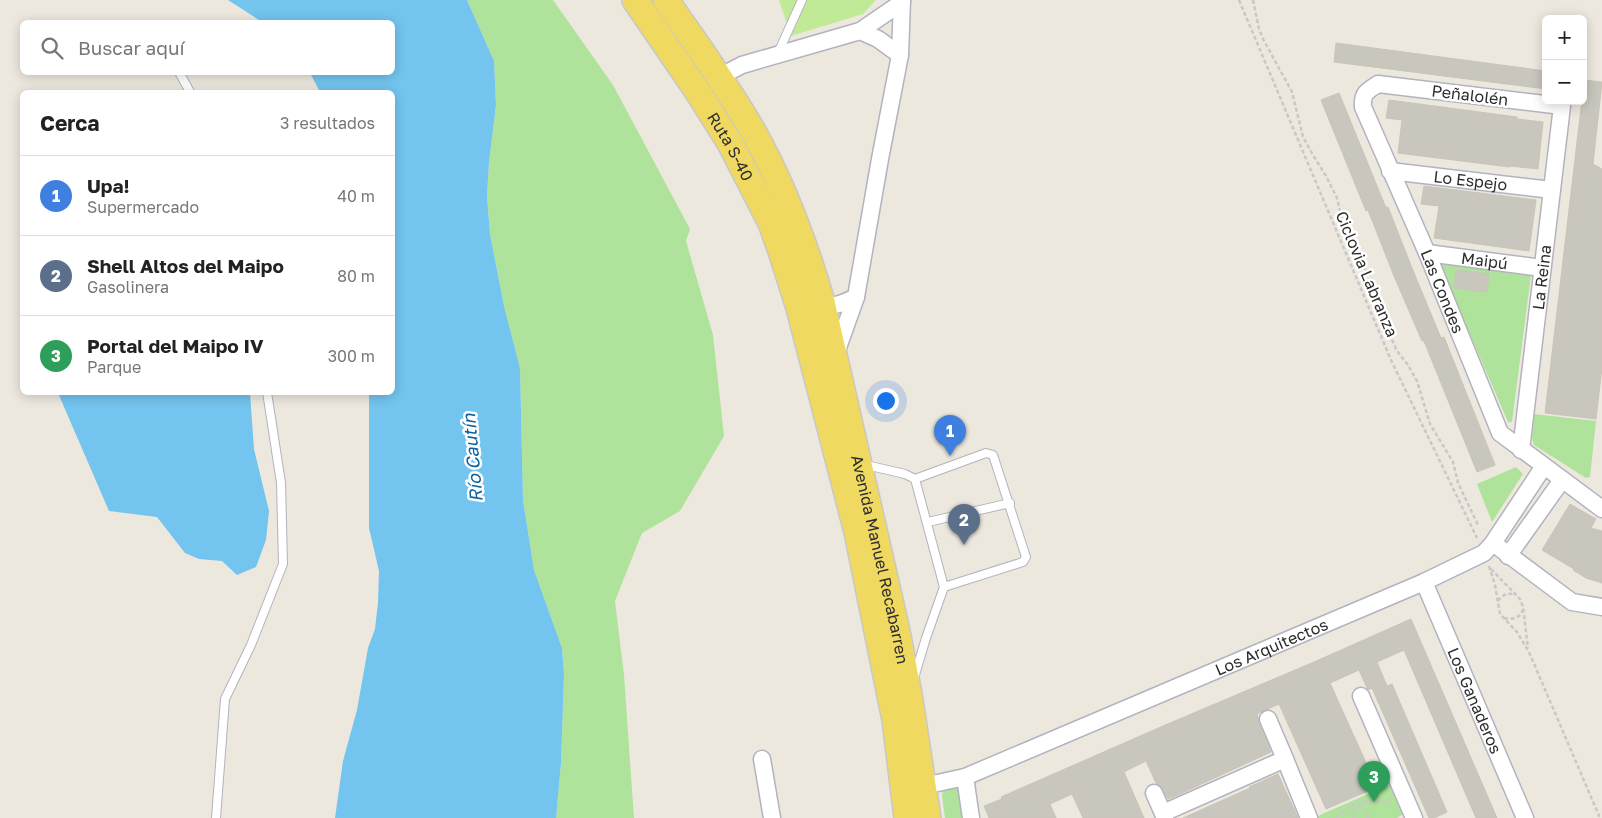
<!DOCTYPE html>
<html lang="es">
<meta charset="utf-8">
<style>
body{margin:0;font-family:"Golos Text",sans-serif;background:#f6f6f6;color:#222}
.controls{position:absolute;right:15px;top:15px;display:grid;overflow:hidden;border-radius:8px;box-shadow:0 2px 12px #0003}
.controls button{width:45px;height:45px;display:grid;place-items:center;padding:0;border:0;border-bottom:1px solid #e0e0e0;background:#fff;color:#222;font:25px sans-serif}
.you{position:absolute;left:885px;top:400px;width:18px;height:18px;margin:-12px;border:4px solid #fff;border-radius:50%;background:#1a73e8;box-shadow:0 0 0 8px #1a73e833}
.badge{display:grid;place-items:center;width:32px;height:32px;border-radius:50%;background:#4055f8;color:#fff;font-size:16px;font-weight:700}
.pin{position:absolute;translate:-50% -41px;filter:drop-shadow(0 1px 2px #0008)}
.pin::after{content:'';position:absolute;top:26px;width:18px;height:15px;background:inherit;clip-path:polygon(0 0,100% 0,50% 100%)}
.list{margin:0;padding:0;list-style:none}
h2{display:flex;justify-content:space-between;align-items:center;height:65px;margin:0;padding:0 20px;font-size:21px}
h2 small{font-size:16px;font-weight:400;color:#767676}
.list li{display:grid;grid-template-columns:32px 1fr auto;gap:15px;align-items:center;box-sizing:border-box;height:80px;padding:0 20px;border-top:1px solid #e0e0e0}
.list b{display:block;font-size:19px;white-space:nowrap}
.list p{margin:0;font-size:16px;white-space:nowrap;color:#767676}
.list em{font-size:16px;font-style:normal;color:#767676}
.icon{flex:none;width:28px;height:28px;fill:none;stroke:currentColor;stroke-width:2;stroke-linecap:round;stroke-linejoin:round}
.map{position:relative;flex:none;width:1602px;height:818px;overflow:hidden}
.search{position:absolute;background:#fff;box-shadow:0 2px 12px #0003;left:20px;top:20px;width:375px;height:55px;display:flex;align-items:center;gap:12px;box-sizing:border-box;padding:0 18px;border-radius:8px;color:#767676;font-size:19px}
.panel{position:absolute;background:#fff;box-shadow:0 2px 12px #0003;left:20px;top:90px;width:375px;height:305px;border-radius:8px}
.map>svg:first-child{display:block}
</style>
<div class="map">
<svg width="1602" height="818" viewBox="0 0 1602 818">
<rect width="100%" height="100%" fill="#ede8de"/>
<g fill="#afe39b">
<path d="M467,0H553L613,85L690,229L686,241L713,335L724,436L680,511L642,533L615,601L624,675L634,818H556L561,763L564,674L562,648L534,570L523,500L520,368L504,306L490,234L487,196L489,162L496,105L494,61Z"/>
<path d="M1439,263L1531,275L1512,422H1508Z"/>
<path d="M1534,414L1596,421L1590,477L1586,478L1534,445L1532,438Z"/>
<path d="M1516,467L1523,474L1492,522L1477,484Z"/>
<path d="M1391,784L1397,795L1403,814L1397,818H1317V817L1322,814Z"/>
<path d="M955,786C963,793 962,808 963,818H945L942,795L944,788Z"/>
</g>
<path fill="#c1ea97" d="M779,0H876L863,14L791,36Z"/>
<g fill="#73c4ee">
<path d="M228,0H467L494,61L496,105L489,162L487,196L490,234L504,306L520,368L523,500L534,570L562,648L564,674L561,763L556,818H335L343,761L357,710L368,648L375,629L378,603L379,571L369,528V393L392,392V92H320L310,73L392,72V22H262Z"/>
<path d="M58,393H250L254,449L269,511L266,540L256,567L237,575L222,561L199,559L185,553L157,517L109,511Z"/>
</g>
<g fill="#c9c6bd" stroke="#c9c4b8">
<path d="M1336,43L1546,71V89L1334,62Z"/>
<path d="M1584,80L1602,82L1593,164L1602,169V368L1596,419L1545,413L1581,108L1582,101H1583Z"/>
<path d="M1339,93L1386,208L1388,207L1414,273L1441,338L1444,337L1495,465L1477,472L1424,341H1422L1394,276L1368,210L1366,211L1321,100Z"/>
<path d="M1389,100L1517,117V119L1543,122L1538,169L1510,166V167L1398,153L1402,120L1386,118Z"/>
<path d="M1424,186L1536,200L1529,251L1434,238L1439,206L1421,204Z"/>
<path d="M1456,270L1489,274L1487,292L1454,288Z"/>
<path d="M1570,504L1596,519L1591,528L1602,531V583L1586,578L1573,570L1574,569L1542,550Z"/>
<path d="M1411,619L1497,818H1476L1404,650L1377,662L1387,686L1392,684L1447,812L1434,818H1429L1372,688L1368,690L1367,688L1359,670L1330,683L1377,787L1326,809L1279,704L1257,714L1259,723L1271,752L1180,794L1168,799L1163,789L1156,783L1146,761L1124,772L1144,818H1083L1072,794L1050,804L1056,818H989L984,806L1002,799L1001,797L1163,726L1314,662Z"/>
<path d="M1278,774L1298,818H1183L1250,788L1249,787Z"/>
</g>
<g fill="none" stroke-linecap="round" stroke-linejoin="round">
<g stroke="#b2b3bf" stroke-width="10">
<g id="lane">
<path d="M778,53L802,0"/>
<path d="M179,72L190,92"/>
<path d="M862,464L905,474L915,479L944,587L926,638L914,678"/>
<path d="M915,479L986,453L993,455L1026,557L1023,562L944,587"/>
<path d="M928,522L1010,503"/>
<path d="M216,818L225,699L251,645L283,564L281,483L267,392"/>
</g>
</g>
<g stroke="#b2b3bf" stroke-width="19">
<g id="street">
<path d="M860,31L878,39L900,55"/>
<path d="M719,77L742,65L860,31L901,3L902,0"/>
<path id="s1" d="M1390,171L1552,190"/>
<path id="s2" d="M1427,253L1542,268"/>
<path d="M822,302C834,309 845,302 856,297"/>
<path d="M835,356L856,297L880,159L900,55L902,0"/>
<path id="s3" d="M1521,450L1562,106L1378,84C1367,91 1362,93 1363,107L1427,253L1500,433L1602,509"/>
<path d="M1493,543L1572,602L1602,607"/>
<path d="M1508,556L1562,480"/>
<path id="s4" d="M1424,582L1525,818"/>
<path d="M1361,696L1414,818"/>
<path d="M1268,719L1285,759"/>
<path d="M762,759L772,818"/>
<path d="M965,777L971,818"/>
<path id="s5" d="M924,786L965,777L1424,582L1484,553L1493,543L1544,466"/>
<path d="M1154,793L1165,818"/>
<path d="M1163,813L1285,759L1309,818"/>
</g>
</g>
<g stroke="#c8c8c8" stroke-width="28">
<g id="primary">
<path id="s6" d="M635,0L698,92L730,143L771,223L781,251L799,308L857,532L895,720L907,818"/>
<path id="s7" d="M666,0C696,44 728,87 754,133C784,187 805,244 822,302L897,631L909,694L928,818"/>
</g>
</g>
<g stroke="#c8c8c8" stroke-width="2.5" stroke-dasharray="4 2.5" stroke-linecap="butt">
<path d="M1239,0L1391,360L1477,538"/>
<path d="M1253,0L1259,29L1263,39L1292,92L1303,137L1313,155L1326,176L1337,198L1346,237L1353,252L1371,277L1378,293L1390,335L1397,351L1408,365L1417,381L1430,424L1453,462L1458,483L1478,525"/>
<path d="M1489,566L1495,585L1500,614L1517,632L1529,652L1600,818"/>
<path d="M1491,569L1520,599L1523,607L1528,648"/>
<path d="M1498,601C1502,595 1508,592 1515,595"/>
<path d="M1504,618C1512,620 1521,618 1523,609"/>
<path d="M1336,818C1351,802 1370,797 1391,804"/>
<path d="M1354,818V811L1359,807L1364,808L1367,811L1368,818"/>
</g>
<use href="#lane" stroke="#fff" stroke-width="8"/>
<use href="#street" stroke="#fff" stroke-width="16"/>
<use href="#primary" stroke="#f0d961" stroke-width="25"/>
</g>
<g text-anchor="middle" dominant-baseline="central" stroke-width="5" stroke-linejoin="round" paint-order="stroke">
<g font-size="16" fill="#2c2c2c" stroke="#fff">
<text transform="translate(1470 95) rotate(7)">Peñalolén</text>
<text stroke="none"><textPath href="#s6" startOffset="175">Ruta S-40</textPath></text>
<text stroke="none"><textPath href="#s1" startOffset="81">Lo Espejo</textPath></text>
<text stroke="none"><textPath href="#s2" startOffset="58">Maipú</textPath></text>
<text transform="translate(1367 274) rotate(67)">Ciclovia Labranza</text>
<text stroke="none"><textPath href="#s3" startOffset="174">La Reina</textPath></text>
<text stroke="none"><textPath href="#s3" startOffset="762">Las Condes</textPath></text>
<text stroke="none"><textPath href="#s7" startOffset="606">Avenida Manuel Recabarren</textPath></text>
<text stroke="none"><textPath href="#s5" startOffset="375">Los Arquitectos</textPath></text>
<text stroke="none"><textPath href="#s4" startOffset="129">Los Ganaderos</textPath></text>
</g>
<g font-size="18" font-style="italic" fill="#0f629d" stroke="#fff">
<text transform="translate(472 458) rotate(-95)">Río Cautín</text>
</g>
</g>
</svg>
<div class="controls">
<button>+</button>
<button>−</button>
</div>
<div class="you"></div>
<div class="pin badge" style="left:950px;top:456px;background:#3f7fe0">1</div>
<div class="pin badge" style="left:964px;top:545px;background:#5c6f8a">2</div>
<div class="pin badge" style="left:1374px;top:802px;background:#2e9e5b">3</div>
<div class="search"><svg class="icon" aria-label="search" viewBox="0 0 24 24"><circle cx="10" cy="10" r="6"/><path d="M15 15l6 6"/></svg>Buscar aquí</div>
<section class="panel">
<h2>Cerca<small>3 resultados</small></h2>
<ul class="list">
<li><span class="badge" style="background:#3f7fe0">1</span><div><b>Upa!</b><p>Supermercado</p></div><em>40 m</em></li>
<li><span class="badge" style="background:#5c6f8a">2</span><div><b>Shell Altos del Maipo</b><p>Gasolinera</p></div><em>80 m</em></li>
<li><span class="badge" style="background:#2e9e5b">3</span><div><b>Portal del Maipo IV</b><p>Parque</p></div><em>300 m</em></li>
</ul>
</section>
</div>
